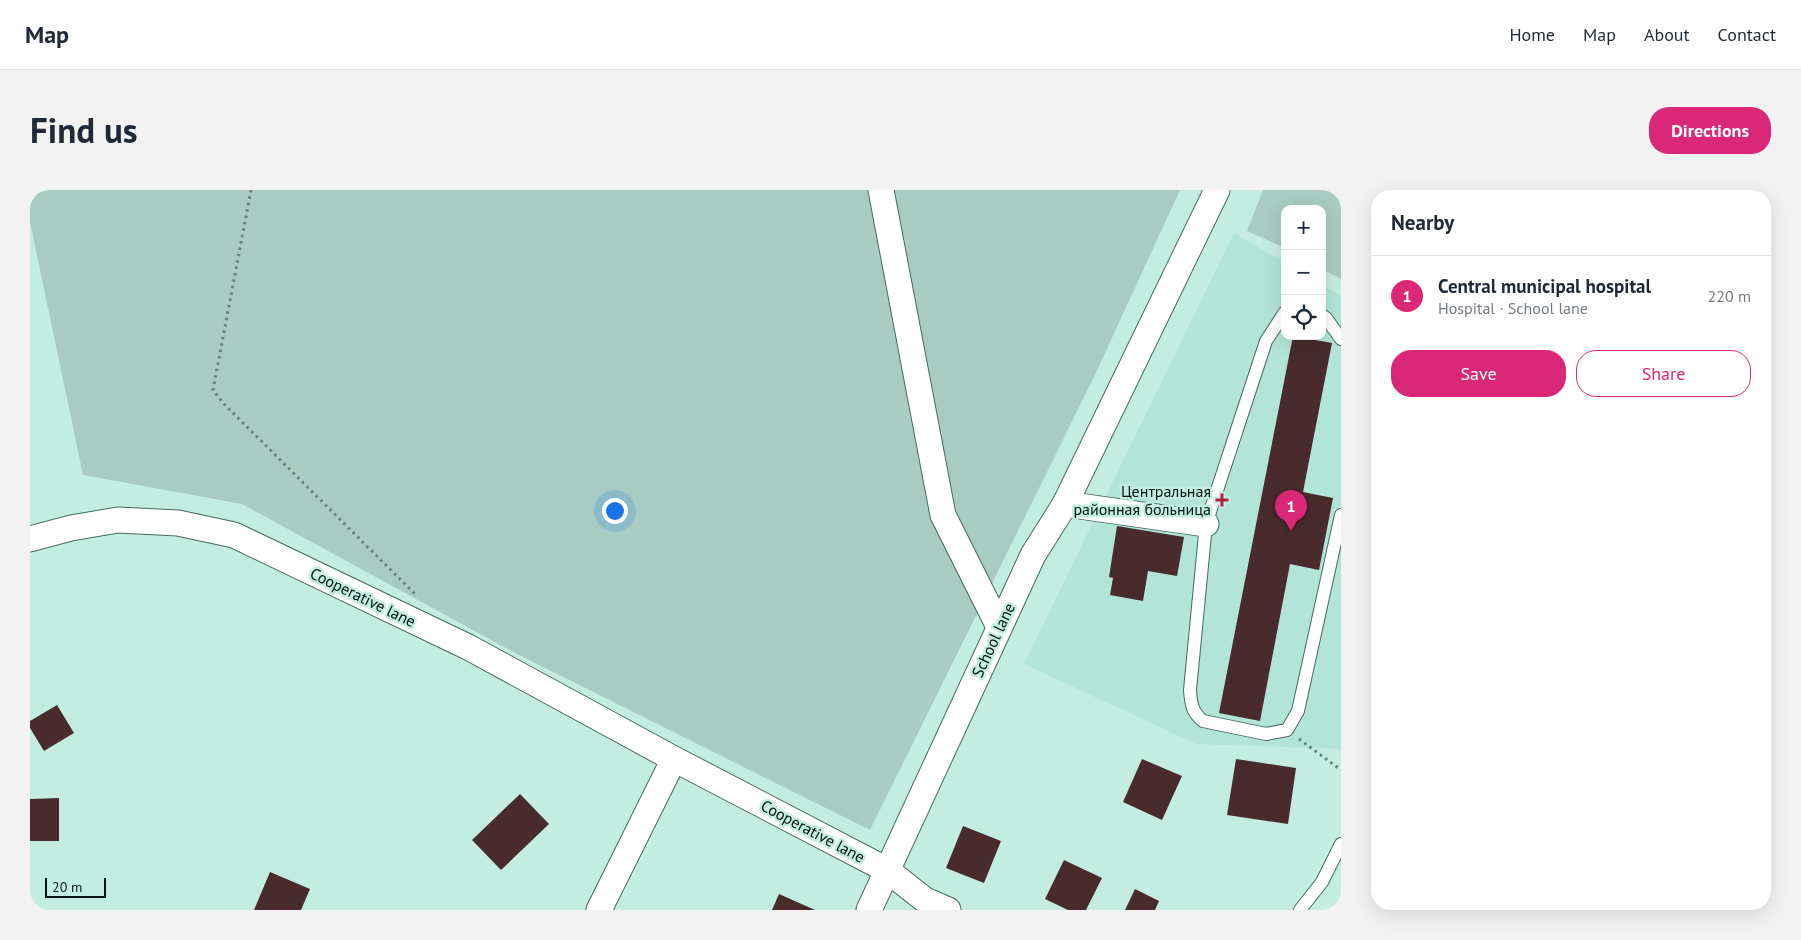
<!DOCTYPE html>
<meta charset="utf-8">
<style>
body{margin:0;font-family:"PT Sans",sans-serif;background:#f2f2f3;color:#1f2937}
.controls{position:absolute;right:15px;top:15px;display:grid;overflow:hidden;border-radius:10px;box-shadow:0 5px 20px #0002}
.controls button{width:45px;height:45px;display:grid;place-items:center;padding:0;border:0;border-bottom:1px solid #e0e1e3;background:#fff;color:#1f2937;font:25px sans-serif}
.scale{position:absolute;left:15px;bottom:12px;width:61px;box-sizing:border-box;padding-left:5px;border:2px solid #071612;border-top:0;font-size:14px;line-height:18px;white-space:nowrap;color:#071612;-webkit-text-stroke:4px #c4ede2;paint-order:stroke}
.you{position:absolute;left:584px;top:320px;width:18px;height:18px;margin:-12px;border:4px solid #fff;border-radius:50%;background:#1a73e8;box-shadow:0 0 0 8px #1a73e833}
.badge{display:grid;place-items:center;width:32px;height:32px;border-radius:50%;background:#db2777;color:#fff;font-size:16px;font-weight:700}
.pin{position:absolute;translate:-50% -41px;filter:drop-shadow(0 1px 2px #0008)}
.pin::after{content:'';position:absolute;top:26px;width:18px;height:15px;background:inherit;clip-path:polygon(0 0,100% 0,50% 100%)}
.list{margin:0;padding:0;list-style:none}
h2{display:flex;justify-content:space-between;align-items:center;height:65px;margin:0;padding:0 20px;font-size:21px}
h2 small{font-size:16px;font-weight:400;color:#747a83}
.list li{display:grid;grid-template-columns:32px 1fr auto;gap:15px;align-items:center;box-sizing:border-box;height:80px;padding:0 20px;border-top:1px solid #e0e1e3}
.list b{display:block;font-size:19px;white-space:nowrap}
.list p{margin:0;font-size:16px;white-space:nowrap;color:#747a83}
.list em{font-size:16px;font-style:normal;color:#747a83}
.actions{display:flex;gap:10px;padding:15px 20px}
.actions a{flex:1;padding:11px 0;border:1px solid #db2777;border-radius:20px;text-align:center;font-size:18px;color:#db2777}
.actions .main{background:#db2777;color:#fff}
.icon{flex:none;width:28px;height:28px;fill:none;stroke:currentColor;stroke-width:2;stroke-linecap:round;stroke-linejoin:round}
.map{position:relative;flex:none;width:1311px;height:720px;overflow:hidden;border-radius:20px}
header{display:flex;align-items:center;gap:30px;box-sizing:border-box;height:70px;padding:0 25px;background:#fff;border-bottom:1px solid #e0e1e3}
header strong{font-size:24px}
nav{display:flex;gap:28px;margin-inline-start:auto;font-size:18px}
.intro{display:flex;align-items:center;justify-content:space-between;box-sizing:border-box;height:120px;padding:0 30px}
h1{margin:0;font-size:35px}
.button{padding:12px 22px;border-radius:20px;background:#db2777;color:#fff;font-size:18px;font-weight:700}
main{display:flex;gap:30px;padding:0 30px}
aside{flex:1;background:#fff;border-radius:20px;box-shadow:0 5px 20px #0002}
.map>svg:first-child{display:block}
</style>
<header>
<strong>Map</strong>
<nav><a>Home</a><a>Map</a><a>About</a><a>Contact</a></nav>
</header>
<div class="intro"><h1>Find us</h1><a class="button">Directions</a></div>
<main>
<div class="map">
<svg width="1311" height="720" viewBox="0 0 1311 720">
<rect width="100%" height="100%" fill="#c4ede2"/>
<path fill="#b2e5d7" d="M1204,43L1255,73V146H1292V95L1311,106V559L1166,554L994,474Z"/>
<g fill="#a8ccc2">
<path d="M0,0H1150L1064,187L840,640L487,464L212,314L53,285L0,32Z"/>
<path d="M1233,0H1311V89L1292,79V19H1255V58L1217,41Z"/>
</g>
<g fill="#492b2e">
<path d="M1263,146L1302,153L1273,302L1303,308L1289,380L1260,374L1230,531L1189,523Z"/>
<path d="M1087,336L1154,347L1147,386L1118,381L1113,411L1080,405L1083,388L1079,387Z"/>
<path d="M27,515L44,543L14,561L0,538V531Z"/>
<path d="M1112,569L1152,586L1132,630L1093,612Z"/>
<path d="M1206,569L1266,578L1258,634L1197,625Z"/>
<path d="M490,604L519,634L471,680L442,650Z"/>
<path d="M29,608V651H0V609Z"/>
<path d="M933,636L971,651L954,693L916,678Z"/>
<path d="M1034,670L1072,688L1056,720H1038L1015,709Z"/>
<path d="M240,682L280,699L271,720H224Z"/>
<path d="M1105,699L1129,711L1125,720H1095Z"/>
<path d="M749,704L785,720H742Z"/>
</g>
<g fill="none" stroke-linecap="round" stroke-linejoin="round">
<g stroke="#456b61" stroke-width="14">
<g id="service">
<path d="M1255,122L1236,151L1176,334L1160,500C1161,514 1162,522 1173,531L1236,544L1257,540L1268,521L1311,325"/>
<path d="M1292,125L1296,128L1311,149"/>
<path d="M1270,720L1292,692L1311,654"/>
</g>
</g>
<g stroke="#456b61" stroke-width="27">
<g id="minor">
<path d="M851,0L913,325L969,437"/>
<path d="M1035,314L1187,0"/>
<path d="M0,349L41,338L88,330L148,333L204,345L438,457L644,569L857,680L895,710L918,720"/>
<path d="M569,720L644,569"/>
<path d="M839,720L1003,365L1035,314L1176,334"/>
</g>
</g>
<g stroke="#65817a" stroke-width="3" stroke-dasharray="2.5 4" stroke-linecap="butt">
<path d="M221,0L183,200L194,214L386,405"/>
<path d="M1269,549L1311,580"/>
</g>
<use href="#service" stroke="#fff" stroke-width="12"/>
<use href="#minor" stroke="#fff" stroke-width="25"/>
</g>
<path fill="#b32147" stroke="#c4ede2" stroke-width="2" d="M1189.5 302.5h5v5h5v5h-5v5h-5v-5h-5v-5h5z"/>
<g text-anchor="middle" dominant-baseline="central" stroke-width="5" stroke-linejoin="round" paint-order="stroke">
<g font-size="16" fill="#071612" stroke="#c4ede2" text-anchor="end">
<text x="1181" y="301">Центральная<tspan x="1181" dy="18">районная больница</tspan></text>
</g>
<g font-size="16" fill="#071612" stroke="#c4ede2">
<text transform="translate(333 407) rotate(26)">Cooperative lane</text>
<text transform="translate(963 450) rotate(-65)">School lane</text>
<text transform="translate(783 641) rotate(28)">Cooperative lane</text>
</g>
</g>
</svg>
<div class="controls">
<button>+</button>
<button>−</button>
<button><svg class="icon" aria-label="locate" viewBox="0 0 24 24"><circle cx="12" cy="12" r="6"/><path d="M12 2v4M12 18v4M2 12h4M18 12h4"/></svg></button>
</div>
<div class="scale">20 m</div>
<div class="you"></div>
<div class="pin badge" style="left:1261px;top:341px">1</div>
</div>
<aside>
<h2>Nearby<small></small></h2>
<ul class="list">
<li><span class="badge">1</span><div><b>Central municipal hospital</b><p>Hospital · School lane</p></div><em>220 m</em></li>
</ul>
<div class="actions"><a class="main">Save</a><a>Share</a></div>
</aside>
</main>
